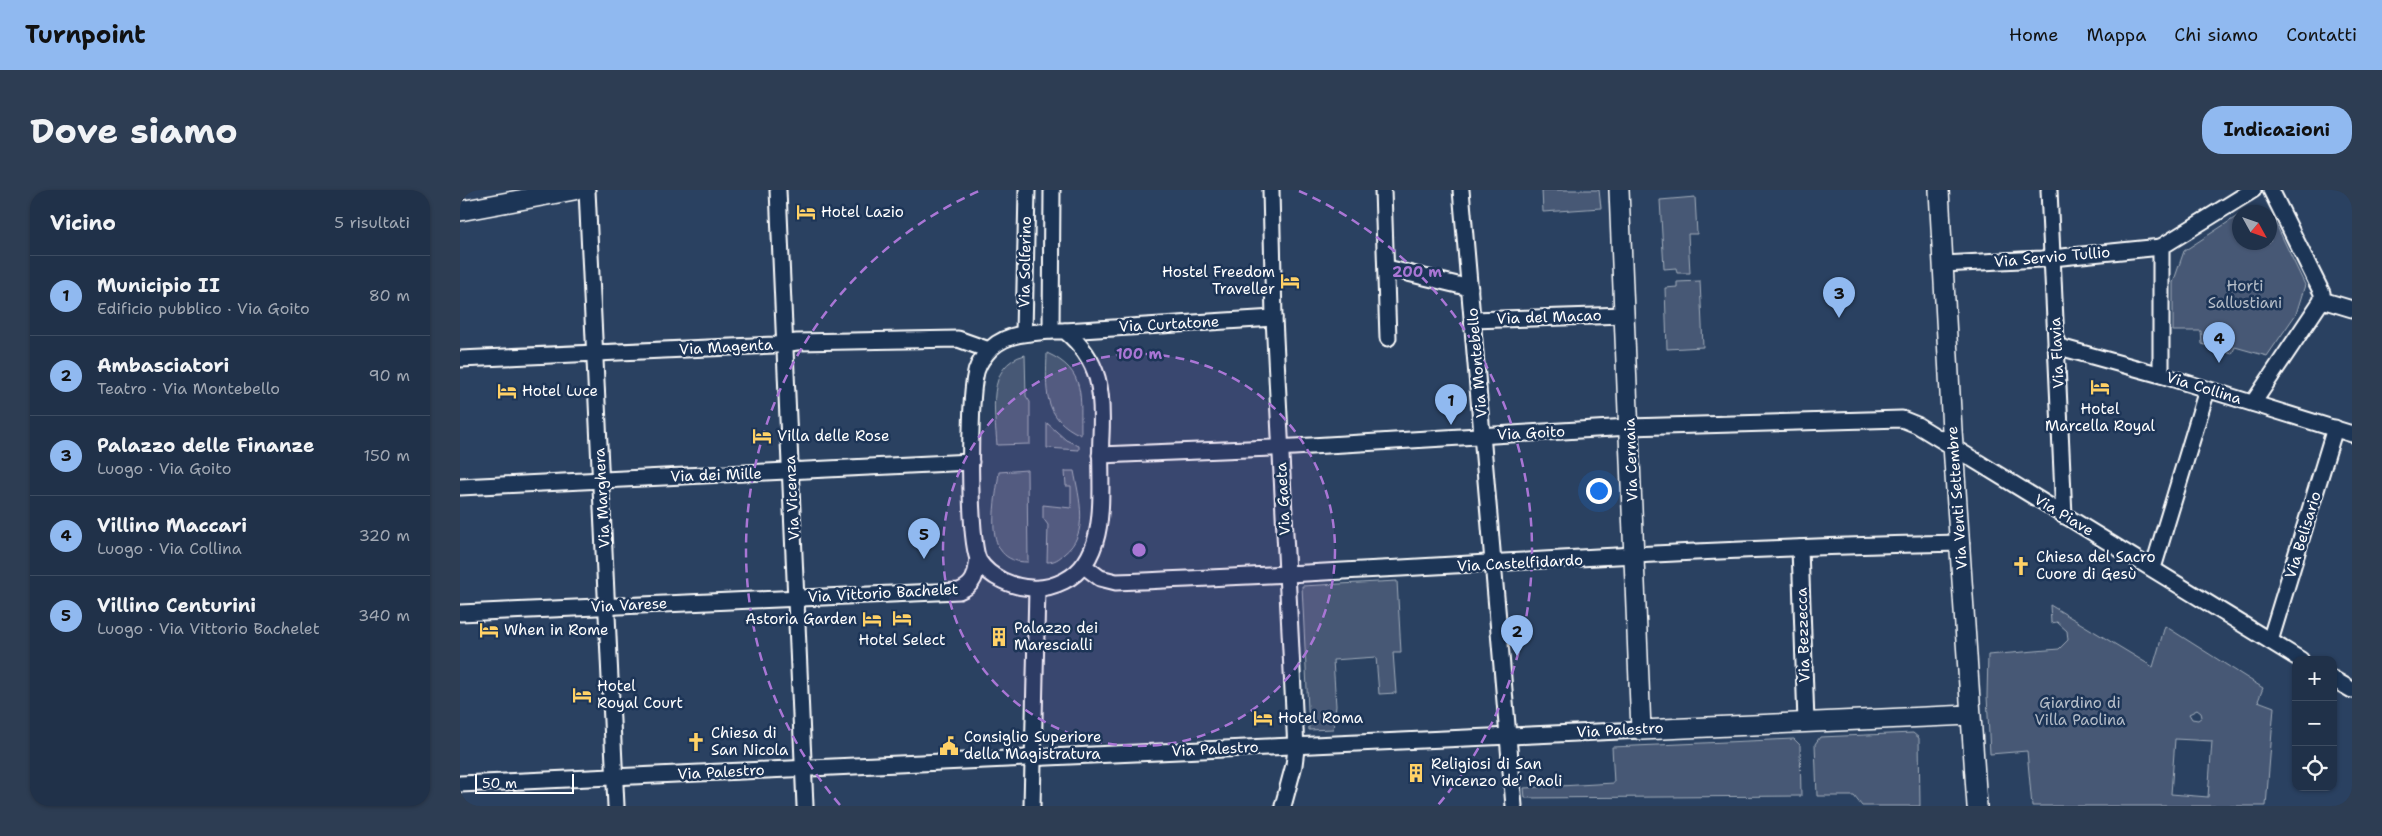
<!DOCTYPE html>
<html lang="it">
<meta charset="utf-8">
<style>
body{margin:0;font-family:"Shantell Sans",sans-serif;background:#2d3d53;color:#f1f3f6}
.controls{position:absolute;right:15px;bottom:15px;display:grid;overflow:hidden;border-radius:10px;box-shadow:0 1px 4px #0004}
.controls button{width:45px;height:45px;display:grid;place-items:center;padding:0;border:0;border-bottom:1px solid #3d4c61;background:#203149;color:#f1f3f6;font:25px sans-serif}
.compass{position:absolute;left:1772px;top:15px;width:45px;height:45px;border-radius:50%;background:#203149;box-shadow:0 1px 4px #0004;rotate:130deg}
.scale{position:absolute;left:15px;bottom:12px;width:99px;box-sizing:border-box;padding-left:5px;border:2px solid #fff;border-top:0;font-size:14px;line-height:18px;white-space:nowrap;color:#fff;-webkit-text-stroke:4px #1d3557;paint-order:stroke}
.you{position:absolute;left:1138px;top:300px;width:18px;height:18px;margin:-12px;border:4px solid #fff;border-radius:50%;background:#1a73e8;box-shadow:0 0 0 8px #1a73e833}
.badge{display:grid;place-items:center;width:32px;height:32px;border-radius:50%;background:#90b9f0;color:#111;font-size:16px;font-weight:700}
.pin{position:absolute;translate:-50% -41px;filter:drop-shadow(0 1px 2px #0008)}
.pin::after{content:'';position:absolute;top:26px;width:18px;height:15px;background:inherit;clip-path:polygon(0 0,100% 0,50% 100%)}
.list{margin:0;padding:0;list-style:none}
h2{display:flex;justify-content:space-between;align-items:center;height:65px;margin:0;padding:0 20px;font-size:21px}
h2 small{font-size:16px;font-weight:400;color:#a2a9b4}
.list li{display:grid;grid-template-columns:32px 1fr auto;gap:15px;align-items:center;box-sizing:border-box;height:80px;padding:0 20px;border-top:1px solid #3d4c61}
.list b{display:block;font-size:19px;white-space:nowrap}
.list p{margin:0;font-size:16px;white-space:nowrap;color:#a2a9b4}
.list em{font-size:16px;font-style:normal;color:#a2a9b4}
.icon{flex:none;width:28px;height:28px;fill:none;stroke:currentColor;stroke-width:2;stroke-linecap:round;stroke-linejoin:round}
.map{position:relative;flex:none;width:1892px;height:616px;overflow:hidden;border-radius:20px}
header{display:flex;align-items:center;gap:30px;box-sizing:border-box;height:70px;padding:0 25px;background:#90b9f0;color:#111}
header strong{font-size:24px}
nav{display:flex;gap:28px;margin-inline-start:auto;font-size:18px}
.intro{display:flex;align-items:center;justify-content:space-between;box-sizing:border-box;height:120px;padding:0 30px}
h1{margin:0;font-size:35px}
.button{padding:12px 22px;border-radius:20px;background:#90b9f0;color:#111;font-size:18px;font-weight:700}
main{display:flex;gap:30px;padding:0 30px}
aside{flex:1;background:#203149;border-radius:20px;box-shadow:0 1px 4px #0004}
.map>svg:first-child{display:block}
</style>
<header>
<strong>Turnpoint</strong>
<nav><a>Home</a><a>Mappa</a><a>Chi siamo</a><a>Contatti</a></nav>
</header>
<div class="intro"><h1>Dove siamo</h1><a class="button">Indicazioni</a></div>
<main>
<aside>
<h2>Vicino<small>5 risultati</small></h2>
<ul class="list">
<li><span class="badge">1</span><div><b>Municipio II</b><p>Edificio pubblico · Via Goito</p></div><em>80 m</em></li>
<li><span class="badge">2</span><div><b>Ambasciatori</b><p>Teatro · Via Montebello</p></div><em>90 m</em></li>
<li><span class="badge">3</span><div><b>Palazzo delle Finanze</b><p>Luogo · Via Goito</p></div><em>150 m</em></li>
<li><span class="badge">4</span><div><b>Villino Maccari</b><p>Luogo · Via Collina</p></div><em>320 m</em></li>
<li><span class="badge">5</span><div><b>Villino Centurini</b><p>Luogo · Via Vittorio Bachelet</p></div><em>340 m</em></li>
</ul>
</aside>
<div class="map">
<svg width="1892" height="616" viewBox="0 0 1892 616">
<rect width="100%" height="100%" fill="#2a4161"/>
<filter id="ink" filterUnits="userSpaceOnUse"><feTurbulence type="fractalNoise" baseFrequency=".02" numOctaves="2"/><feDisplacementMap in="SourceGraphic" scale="10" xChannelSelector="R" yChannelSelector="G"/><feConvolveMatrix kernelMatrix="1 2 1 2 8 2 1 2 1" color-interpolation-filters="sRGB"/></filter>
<g filter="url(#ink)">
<g fill="#465975" stroke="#a2acba" fill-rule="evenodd">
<path d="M1082,0H1139L1141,18L1083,22Z"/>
<path d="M1235,7L1237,44H1228L1230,83H1217L1216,78L1204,79L1200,10Z"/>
<path d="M1779,25L1780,52H1810V27L1813,28L1845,95L1836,124L1807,166L1775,157L1772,164L1742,154L1741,141H1713V93L1724,61Z"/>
<path d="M1240,91L1243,157L1207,159L1205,98L1217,97V92Z"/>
<path d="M587,163C627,181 620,207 621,245C582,228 586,199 587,163Z"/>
<path d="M565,165L566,206L570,212V254L537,255C535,223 525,175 565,165Z"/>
<path d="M587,233L606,250L619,256V260L587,258Z"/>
<path d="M567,280L568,372C519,373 536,311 539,282Z"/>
<path d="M605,281H614C619,308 630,344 604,364C599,369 594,372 587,372L588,335L583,328V315L611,318V296H606Z"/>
<path d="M937,391L941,462H933L936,503L919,504L916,467L873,470L876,516L873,539L849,540L842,396Z"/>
<path d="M1590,415L1693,477L1705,436L1803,498L1798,511L1814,517L1806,616H1572L1567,561L1530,564L1527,506L1528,465L1599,459L1608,450L1607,441L1597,432L1591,433ZM1737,520L1741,523L1742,527L1738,530L1732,529L1729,524ZM1715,549L1752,551L1748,607L1711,604Z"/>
<path d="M1453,543L1459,548L1460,616H1402L1394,606H1357L1355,554L1360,547Z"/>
<path d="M1334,549L1340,555L1341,606L1065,608L1064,598L1154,593L1152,557Z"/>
</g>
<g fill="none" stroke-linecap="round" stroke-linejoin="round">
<g stroke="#fff" stroke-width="19">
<g id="minor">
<path d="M127,0L156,616"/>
<path d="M318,0L345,616"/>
<path d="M811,0L814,128L836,559L834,575L823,616"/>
<path d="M923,0L928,148"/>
<path d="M1001,0L1054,616"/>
<path d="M1589,0L1604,326"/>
<path d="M1483,74L1582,69L1701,57"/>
<path d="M927,78L1010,98"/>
<path d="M1862,110L1892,119"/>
<path d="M1013,130L1165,125"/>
<path d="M591,141H605C641,171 643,202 641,246C638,292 653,367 604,391C594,396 582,399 571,398C553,397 530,388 519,371C508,352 509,213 515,187C516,179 520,171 526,164C542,143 568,143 591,141Z"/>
<path d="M591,141L592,0"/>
<path d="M605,141L814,128"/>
<path d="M564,143L567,0"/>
<path d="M1596,156L1701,185L1892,244"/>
<path d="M0,169L315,155L337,152L498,149L529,160"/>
<path d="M1701,185V57L1793,0"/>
<path d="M1793,213L1862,110V103L1811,0"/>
<path d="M640,265L834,257L1169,237L1442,229L1457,235L1841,470"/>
<path d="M0,297L511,272"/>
<path d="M1340,358L1346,532"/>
<path d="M624,376L640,388L656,392C937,381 1220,358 1501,353"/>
<path d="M1693,378L1747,200"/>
<path d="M0,423L499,401C515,395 516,384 518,369"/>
<path d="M1810,451L1875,238"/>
<path d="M1873,489L1892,500"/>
<path d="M0,594L1181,540"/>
<path d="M572,616L577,399"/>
</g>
</g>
<g stroke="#fff" stroke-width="22">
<g id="major">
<path d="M1159,0L1181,540L1510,525"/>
<path d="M1479,0L1492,240L1517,616"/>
<path d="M0,21L114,0"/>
</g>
</g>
<use href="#minor" stroke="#1d3557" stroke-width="15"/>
<use href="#major" stroke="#1d3557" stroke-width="19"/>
</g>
</g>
<circle cx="679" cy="360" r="196" fill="#a976d5" fill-opacity=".12"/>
<g fill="none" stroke="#a976d5" stroke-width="2.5" stroke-dasharray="9 6">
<circle cx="679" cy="360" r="196"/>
<path d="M380 615A393 393 0 0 1 519 1M839 1A393 393 0 0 1 978 615"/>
</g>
<defs>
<g id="hotel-bare" transform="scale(1.5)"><path d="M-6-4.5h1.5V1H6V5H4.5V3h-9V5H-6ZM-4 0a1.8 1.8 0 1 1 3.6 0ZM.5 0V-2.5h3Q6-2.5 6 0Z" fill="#ffd166" stroke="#1d3557" stroke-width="2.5" paint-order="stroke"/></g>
<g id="church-bare" transform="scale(1.5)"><path d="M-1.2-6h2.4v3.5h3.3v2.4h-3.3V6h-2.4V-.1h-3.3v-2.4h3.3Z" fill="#ffd166" stroke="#1d3557" stroke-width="2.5" paint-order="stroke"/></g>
<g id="building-bare" transform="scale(1.5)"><path d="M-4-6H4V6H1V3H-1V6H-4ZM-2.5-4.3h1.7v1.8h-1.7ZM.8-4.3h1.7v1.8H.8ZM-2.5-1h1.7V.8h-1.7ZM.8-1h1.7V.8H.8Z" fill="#ffd166" stroke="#1d3557" stroke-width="2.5" paint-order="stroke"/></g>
<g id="civic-bare" transform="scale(1.5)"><path d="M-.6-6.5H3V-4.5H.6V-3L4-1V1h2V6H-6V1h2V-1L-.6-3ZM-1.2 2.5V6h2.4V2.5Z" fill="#ffd166" stroke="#1d3557" stroke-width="2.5" paint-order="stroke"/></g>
</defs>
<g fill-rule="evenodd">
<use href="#hotel-bare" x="346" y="22"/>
<use href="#hotel-bare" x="830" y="91"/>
<use href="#hotel-bare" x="1640" y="197"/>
<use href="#hotel-bare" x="47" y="201"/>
<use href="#hotel-bare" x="302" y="246"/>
<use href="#church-bare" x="1561" y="376"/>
<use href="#hotel-bare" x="442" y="428"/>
<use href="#hotel-bare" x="412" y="429"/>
<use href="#hotel-bare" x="29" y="440"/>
<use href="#building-bare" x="539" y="447"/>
<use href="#hotel-bare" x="122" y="505"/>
<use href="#hotel-bare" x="803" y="528"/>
<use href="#church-bare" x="236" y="552"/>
<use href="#civic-bare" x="489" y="556"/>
<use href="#building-bare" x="956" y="583"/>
</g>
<g text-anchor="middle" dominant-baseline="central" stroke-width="5" stroke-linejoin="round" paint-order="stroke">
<g font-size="15" fill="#fff" stroke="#1d3557" text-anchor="start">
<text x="361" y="22">Hotel Lazio</text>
<text x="815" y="82" text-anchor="end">Hostel Freedom<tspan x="815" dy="17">Traveller</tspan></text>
<text x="62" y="201">Hotel Luce</text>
<text x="1640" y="219" text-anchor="middle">Hotel<tspan x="1640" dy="17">Marcella Royal</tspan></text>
<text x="317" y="246">Villa delle Rose</text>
<text x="1576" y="367">Chiesa del Sacro<tspan x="1576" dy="17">Cuore di Gesù</tspan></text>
<text x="397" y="429" text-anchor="end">Astoria Garden</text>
<text x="554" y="438">Palazzo dei<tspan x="554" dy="17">Marescialli</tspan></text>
<text x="44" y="440">When in Rome</text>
<text x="442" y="450" text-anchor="middle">Hotel Select</text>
<text x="137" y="496">Hotel<tspan x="137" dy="17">Royal Court</tspan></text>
<text x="818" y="528">Hotel Roma</text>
<text x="251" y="543">Chiesa di<tspan x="251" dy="17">San Nicola</tspan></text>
<text x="504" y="547">Consiglio Superiore<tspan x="504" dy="17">della Magistratura</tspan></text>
<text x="971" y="574">Religiosi di San<tspan x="971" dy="17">Vincenzo de' Paoli</tspan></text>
</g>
<g font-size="15" fill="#fff" stroke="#1d3557">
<text transform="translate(1592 67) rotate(-5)">Via Servio Tullio</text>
<text transform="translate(565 72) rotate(-89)">Via Solferino</text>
<text transform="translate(1089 127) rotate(-2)">Via del Macao</text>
<text transform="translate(709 134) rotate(-3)">Via Curtatone</text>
<text transform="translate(266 157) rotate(-3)">Via Magenta</text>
<text transform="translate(1597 163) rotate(-93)">Via Flavia</text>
<text transform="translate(1017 173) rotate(-95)">Via Montebello</text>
<text transform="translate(1744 198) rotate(17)">Via Collina</text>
<text transform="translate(1071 243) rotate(-3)">Via Goito</text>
<text transform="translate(1171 270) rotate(-92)">Via Cernaia</text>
<text transform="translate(256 285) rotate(-2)">Via dei Mille</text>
<text transform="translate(142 308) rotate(-93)">Via Marghera</text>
<text transform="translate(332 308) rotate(-93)">Via Vicenza</text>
<text transform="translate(1497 308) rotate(-94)">Via Venti Settembre</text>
<text transform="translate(823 309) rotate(-93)">Via Gaeta</text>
<text transform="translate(1604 325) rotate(31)">Via Piave</text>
<text transform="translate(1843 345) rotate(-73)">Via Belisario</text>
<text transform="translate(1060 373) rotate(-3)">Via Castelfidardo</text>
<text transform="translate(423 403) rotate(-3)">Via Vittorio Bachelet</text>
<text transform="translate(169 415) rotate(-3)">Via Varese</text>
<text transform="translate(1343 445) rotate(-92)">Via Bezzecca</text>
<text transform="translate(1160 540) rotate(-3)">Via Palestro</text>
<text transform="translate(755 559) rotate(-3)">Via Palestro</text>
<text transform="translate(261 582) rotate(-3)">Via Palestro</text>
</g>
<g font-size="15" fill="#b5bdc8" stroke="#1d3557">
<text x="1785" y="96">Horti<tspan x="1785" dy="17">Sallustiani</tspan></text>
<text x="1620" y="513">Giardino di<tspan x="1620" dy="17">Villa Paolina</tspan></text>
</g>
</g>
<circle cx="679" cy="360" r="8" fill="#a976d5" stroke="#1d3557" stroke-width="2.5"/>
<g font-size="15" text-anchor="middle" font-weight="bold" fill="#a976d5" stroke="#1d3557" stroke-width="5" stroke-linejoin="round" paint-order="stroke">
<text x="957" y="87">200 m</text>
<text x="679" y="169">100 m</text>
</g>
</svg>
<div class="controls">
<button>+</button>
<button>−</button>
<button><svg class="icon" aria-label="locate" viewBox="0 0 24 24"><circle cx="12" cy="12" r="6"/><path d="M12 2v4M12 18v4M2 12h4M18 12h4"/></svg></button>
</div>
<svg class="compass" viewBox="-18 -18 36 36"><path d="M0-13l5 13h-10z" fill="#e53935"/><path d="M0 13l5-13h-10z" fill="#a2a9b4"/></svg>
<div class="scale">50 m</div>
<div class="you"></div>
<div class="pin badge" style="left:991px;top:235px">1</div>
<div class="pin badge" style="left:1057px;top:466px">2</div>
<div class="pin badge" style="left:1379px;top:128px">3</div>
<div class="pin badge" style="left:1759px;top:173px">4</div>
<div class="pin badge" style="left:464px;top:369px">5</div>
</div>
</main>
